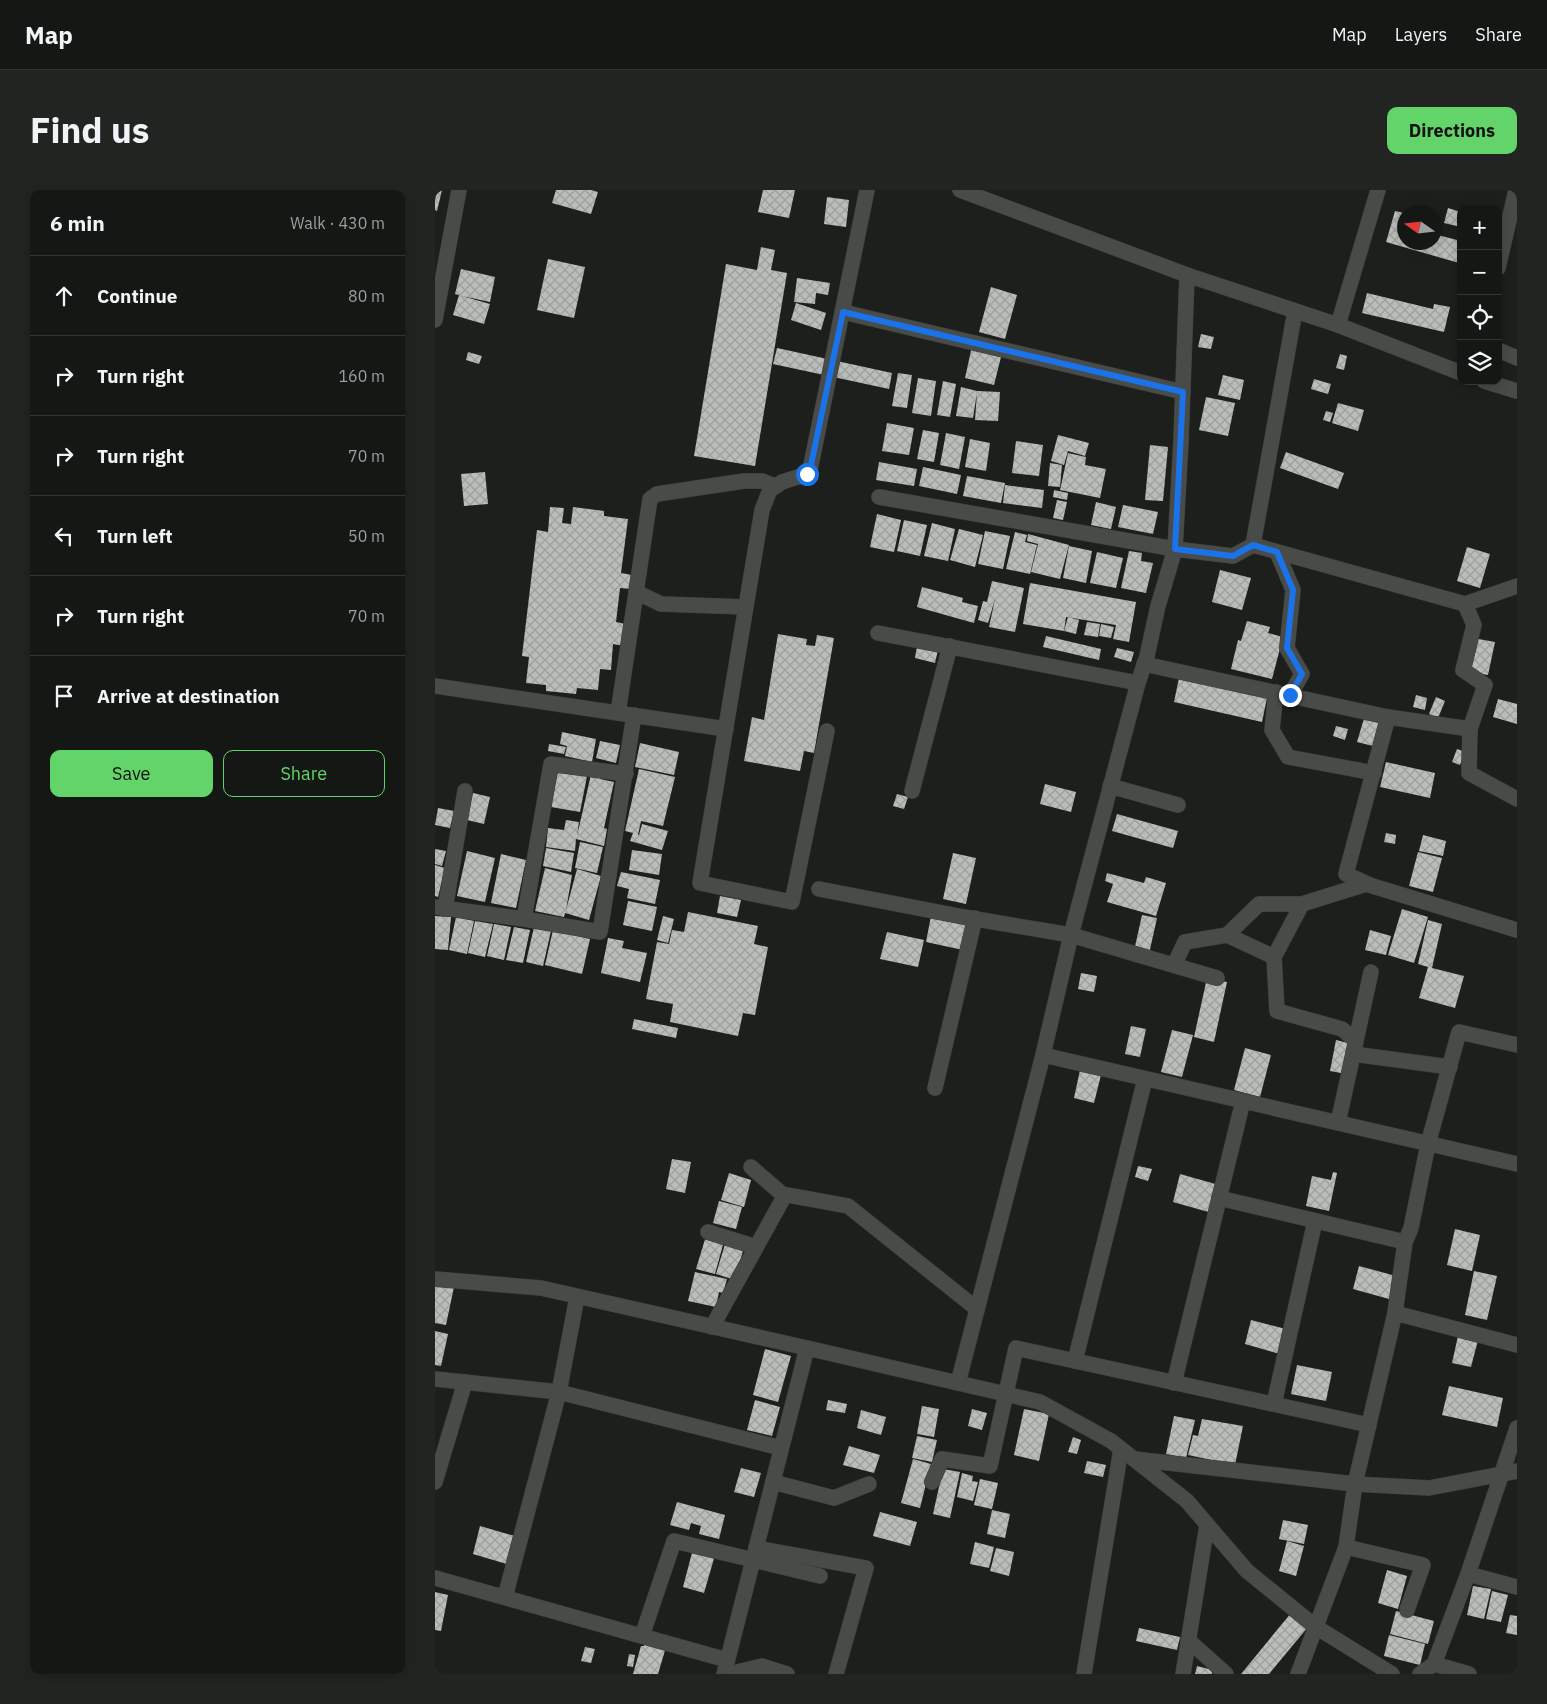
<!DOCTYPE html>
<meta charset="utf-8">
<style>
body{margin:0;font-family:"IBM Plex Sans",sans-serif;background:#222422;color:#f1f3f6}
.controls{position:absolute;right:15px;top:15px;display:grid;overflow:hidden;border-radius:10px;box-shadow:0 2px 12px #0003}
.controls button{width:45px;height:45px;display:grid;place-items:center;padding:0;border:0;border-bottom:1px solid #343634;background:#151715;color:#f1f3f6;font:25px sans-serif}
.compass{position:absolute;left:962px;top:15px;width:45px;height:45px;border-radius:50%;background:#151715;box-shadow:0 2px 12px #0003;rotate:284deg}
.stop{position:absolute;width:15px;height:15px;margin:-11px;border:4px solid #1a73e8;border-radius:50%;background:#fff}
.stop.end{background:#1a73e8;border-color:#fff;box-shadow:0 1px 5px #0008}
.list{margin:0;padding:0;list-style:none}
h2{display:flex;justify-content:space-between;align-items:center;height:65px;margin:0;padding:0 20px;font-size:21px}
h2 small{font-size:16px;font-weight:400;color:#9d9fa0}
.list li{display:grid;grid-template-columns:32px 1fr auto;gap:15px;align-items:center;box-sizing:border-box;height:80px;padding:0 20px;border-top:1px solid #343634}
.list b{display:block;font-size:19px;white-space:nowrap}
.list em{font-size:16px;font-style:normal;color:#9d9fa0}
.actions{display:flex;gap:10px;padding:15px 20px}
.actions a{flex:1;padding:11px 0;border:1px solid #63d469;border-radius:10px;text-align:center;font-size:18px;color:#63d469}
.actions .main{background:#63d469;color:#111}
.icon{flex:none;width:28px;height:28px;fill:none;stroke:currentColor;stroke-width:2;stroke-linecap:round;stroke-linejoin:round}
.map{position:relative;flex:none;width:1082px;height:1484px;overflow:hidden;border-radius:10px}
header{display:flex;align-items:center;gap:30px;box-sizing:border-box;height:70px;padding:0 25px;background:#151715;border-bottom:1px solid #343634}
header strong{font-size:24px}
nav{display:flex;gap:28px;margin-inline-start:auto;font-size:18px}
.intro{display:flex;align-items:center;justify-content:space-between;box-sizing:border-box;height:120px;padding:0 30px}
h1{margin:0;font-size:35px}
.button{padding:12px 22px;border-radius:10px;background:#63d469;color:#111;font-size:18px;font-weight:700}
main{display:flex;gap:30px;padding:0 30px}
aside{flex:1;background:#151715;border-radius:10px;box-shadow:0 2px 12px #0003}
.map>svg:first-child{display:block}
</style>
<header>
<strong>Map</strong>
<nav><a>Map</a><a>Layers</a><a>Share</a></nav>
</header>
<div class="intro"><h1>Find us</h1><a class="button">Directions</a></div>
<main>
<aside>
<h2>6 min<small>Walk · 430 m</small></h2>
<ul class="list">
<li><svg class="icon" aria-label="ahead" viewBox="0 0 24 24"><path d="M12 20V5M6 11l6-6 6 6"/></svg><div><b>Continue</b></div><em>80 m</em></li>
<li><svg class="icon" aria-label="right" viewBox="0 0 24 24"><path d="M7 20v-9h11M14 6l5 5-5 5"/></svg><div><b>Turn right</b></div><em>160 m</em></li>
<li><svg class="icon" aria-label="right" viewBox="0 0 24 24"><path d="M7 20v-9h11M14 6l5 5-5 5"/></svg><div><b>Turn right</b></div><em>70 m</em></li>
<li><svg class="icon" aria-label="left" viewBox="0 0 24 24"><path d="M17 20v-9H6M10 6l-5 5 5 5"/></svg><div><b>Turn left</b></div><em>50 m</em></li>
<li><svg class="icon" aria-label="right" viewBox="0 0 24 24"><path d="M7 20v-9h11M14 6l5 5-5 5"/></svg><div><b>Turn right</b></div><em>70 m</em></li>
<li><svg class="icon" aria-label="arrive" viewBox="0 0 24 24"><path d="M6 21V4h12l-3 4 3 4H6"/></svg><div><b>Arrive at destination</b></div></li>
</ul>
<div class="actions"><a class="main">Save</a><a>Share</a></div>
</aside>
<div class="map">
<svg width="1082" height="1484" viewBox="0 0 1082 1484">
<defs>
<pattern id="building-cross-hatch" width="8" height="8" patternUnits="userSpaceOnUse" patternTransform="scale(1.25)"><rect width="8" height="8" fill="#babeba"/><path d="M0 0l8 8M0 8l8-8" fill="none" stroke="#9c9f9c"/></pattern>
</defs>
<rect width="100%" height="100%" fill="#1c1f1c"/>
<g fill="url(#building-cross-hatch)">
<path d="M0,0H7L2,21L0,20Z"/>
<path d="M121,0H156L163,2L156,24L117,13Z"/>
<path d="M328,0H360L354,28L323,22Z"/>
<path d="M392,7L414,10L411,37L389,34Z"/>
<path d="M1013,18L1026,22V37L1009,33Z"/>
<path d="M960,21L969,23L966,34L969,35V52H999V44L1026,51L1024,73L951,52Z"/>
<path d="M326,57L340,60L336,80L352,83L320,276L259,266L291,74L322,80Z"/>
<path d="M113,69L150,77L139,128L102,120Z"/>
<path d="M26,79L60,87L55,112L27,106L55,114L49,134L18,125L24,105L20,104Z"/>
<path d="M362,88L395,93L393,105L381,103L380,114L359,112Z"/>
<path d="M556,97L582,105L570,149L544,142Z"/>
<path d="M932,103L998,119L999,114L1015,117L1009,142L927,123Z"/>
<path d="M361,113L391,123L386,140L356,130Z"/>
<path d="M766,144L779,147L776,159L763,157Z"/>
<path d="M537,156L567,163L559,195L530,188Z"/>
<path d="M342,158L457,183L454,199L338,174Z"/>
<path d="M33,162L47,166L44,174L31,170Z"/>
<path d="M905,164L912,166L909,180L901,178Z"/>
<path d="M463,183L477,185L472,218L457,216Z"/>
<path d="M788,185L809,190L805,210L783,205Z"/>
<path d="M483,188L501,191L496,226L477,223Z"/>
<path d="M879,189L896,194L893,204L876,199Z"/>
<path d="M508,191L521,194L515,227L502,225Z"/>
<path d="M526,197L542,201L565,202L563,231L540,230L542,203L538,228L521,226Z"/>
<path d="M771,207L800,213L793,246L764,240Z"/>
<path d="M903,213L929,220L923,241L897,233Z"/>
<path d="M891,221L898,223L895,232L888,230Z"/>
<path d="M452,233L479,238L474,265L447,261Z"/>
<path d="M488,240L504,243L499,272L482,269Z"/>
<path d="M511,243L530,247L524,279L505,275Z"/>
<path d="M623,245L654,253L650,266L633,261L629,275L616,271Z"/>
<path d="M535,249L555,253L551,281L530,277Z"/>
<path d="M581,251L608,255L604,286L577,283Z"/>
<path d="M715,255L733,257L728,311L710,310Z"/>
<path d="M851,262L909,283L903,299L845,278Z"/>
<path d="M633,263L651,267L650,275L671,279L665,308L625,300Z"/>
<path d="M444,272L482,279L479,296L441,290Z"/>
<path d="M615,273L627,275L625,297L613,296Z"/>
<path d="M488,277L526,285L522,304L484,296Z"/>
<path d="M50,282L53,314L29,316L26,284Z"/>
<path d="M532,286L570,293L566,313L528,306Z"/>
<path d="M570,295L609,300L607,318L568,313Z"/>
<path d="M619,300L633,303L632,310L618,307Z"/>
<path d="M622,310L632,312L628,330L618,328Z"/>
<path d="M661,312L681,317L676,339L656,335Z"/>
<path d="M688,315L723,322L718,344L683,337Z"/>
<path d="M115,317L129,318L127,333L136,334L138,317L169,321V326L193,329L186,383L197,385L195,399L185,398L181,432L191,434L189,456L178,454L176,480L165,479L163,500L142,498L141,504L111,501V495L91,493L94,467L87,466L102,340L113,342Z"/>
<path d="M442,324L466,330L459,362L435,357Z"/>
<path d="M469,330L492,335L485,366L462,361Z"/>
<path d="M497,333L520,339L513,371L489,366Z"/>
<path d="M524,339L548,345L540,377L515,370Z"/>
<path d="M550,341L575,346L568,379L543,374Z"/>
<path d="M580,342L592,345L590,352L602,355L595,384L571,379Z"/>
<path d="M593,344L634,355L625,389L596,382L603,354L592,351Z"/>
<path d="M634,356L657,361L651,393L628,388Z"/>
<path d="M1032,357L1055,364L1045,398L1022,391Z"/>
<path d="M694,361L707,363L706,371L718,373L711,403L686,398Z"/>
<path d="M662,362L688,368L681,398L655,393Z"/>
<path d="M785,380L816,388L807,420L777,412Z"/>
<path d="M557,391L589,398L580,442L554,437L560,409L553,433L543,430L548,411L552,412Z"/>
<path d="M595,393L701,412L694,452L678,449L681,435L631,427L629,441L588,434Z"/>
<path d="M487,397L528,408L527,412L543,416L539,433L482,417Z"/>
<path d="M633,427L644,430L641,444L629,441Z"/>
<path d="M812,431L835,437L833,443L848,447L837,489L796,479L803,450L806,451Z"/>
<path d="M652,432L665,434L663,447L649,445Z"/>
<path d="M666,434L679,437L676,448L664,446Z"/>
<path d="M343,444L372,449L371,455L380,456L382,445L399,448L379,563L369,561L365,581L309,571L317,527L329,530Z"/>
<path d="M611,446L666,459L664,470L608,457Z"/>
<path d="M1038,448L1060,452L1053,485L1031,481Z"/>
<path d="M482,456L503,460L500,473L480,468Z"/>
<path d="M682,458L699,462L696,472L679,467Z"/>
<path d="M745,483L833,503L827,532L739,512Z"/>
<path d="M981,505L992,508L990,520L978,517Z"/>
<path d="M1001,507L1010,511L1003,528L994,524Z"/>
<path d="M1063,509L1082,514V534L1058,527Z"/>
<path d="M930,525L949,530L942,557L922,552Z"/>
<path d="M901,536L913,539L910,550L898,546Z"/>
<path d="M127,542L161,549L157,572L130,566L132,556L125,554Z"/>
<path d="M165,551L185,555L181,573L161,568Z"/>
<path d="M205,553L244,562L239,585L200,577Z"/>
<path d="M114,554L131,557L129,564L113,561Z"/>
<path d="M1022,559L1030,562L1025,575L1017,572Z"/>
<path d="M951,572L1000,583L995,608L945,597Z"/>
<path d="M124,576L153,581L145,622L116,617Z"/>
<path d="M204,579L240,587L228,636L206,631L203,645H204L207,634L233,641L227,660L195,651L198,643L190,641Z"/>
<path d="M157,580L167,582L165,589L179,592L169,638L172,639L169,656L141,649L140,661L111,657L113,638L129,640L131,630L144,632L142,646Z"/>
<path d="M610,594L641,602L636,622L605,614Z"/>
<path d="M38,603L55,607L49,634L32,630Z"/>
<path d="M462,604L473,607L469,619L458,616Z"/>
<path d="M3,618L19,621L15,638L0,635Z"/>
<path d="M682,624L743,641L738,658L677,641Z"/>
<path d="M951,643L961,645L960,654L949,652Z"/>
<path d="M988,645L1011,651L1008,666L984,661Z"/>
<path d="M145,652L168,657L162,683L140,678Z"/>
<path d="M111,658L139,663L136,682L108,676Z"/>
<path d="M0,659L11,661L7,676L0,674Z"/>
<path d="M197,660L227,664L224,685L194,680Z"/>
<path d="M32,661L60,668L50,712L22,706Z"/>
<path d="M983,662L1007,668L998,702L974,696Z"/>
<path d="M518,663L541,668L531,714L508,709Z"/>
<path d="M66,664L91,670L81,718L56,713Z"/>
<path d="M0,675L10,678L3,707L0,706Z"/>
<path d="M110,678L137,685L131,720L142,679L166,686L154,730L130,723L129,727L100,721Z"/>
<path d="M186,682L225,690L220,714L192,708L194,699L182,696Z"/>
<path d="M672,683L709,693L711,687L731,693L721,726L672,712L678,694L670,691Z"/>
<path d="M285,706L306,710L302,727L282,723Z"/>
<path d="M193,711L222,717L217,741L188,735Z"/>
<path d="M967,719L993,727L979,773L953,765Z"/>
<path d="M253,722L323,736L319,754L333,757L320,825L308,823L303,846L235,832L238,814L211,809L222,752L234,754L237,740L249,742Z"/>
<path d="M707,725L722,728L714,764L699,761Z"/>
<path d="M0,726L16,727L13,760L0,759Z"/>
<path d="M228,726L239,729L233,753L222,750Z"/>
<path d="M496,726L533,734L528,760L491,752Z"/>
<path d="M21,727L39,731L32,764L14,760Z"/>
<path d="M993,730L1007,734L997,778L1029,786L1020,818L984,808L993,777L983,774Z"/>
<path d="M40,731L58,734L50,767L33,763Z"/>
<path d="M59,734L76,737L69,770L52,766Z"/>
<path d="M79,737L95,740L88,773L71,770Z"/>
<path d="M99,737L116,741L108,776L91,772Z"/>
<path d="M118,740L155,749L147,784L110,775Z"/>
<path d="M935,740L956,746L951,765L930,760Z"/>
<path d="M452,742L489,750L483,777L445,769Z"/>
<path d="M173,748L189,751L187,758L212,763L205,792L166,783Z"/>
<path d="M646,783L662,786L659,802L643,799Z"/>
<path d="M772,788L792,792L779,852L759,847Z"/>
<path d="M199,829L243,838L241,848L197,839Z"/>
<path d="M696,836L711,839L705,867L690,864Z"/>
<path d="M737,840L758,845L747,887L726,882Z"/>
<path d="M901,850L917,854L911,884L895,881Z"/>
<path d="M810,858L836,865L825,907L799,900Z"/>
<path d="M645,880L666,885L659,913L639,908Z"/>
<path d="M237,969L256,972L250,1003L231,999Z"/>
<path d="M703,976L717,979L713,991L700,987Z"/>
<path d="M898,982L902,983L894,1021L871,1016L877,986L896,990Z"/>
<path d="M294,983L316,990L309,1017L286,1010Z"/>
<path d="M745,984L784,995L777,1023L738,1012Z"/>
<path d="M284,1011L307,1017L301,1039L278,1033Z"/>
<path d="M1020,1039L1045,1045L1037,1081L1012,1075Z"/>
<path d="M271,1046L289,1051L280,1084L261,1079Z"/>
<path d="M291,1051L309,1057L300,1090L281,1084Z"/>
<path d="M924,1076L961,1086L954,1109L918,1099Z"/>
<path d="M1039,1081L1062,1086L1052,1130L1030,1125Z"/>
<path d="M260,1082L292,1089L288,1103L284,1102L281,1117L253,1111Z"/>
<path d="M0,1093L19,1097L11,1135L0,1133Z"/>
<path d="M816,1130L851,1139L845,1164L810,1154Z"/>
<path d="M0,1141L13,1144L6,1176L0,1175Z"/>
<path d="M1023,1146L1043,1150L1036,1177L1017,1173Z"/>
<path d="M330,1159L356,1166L343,1212L318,1205Z"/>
<path d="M862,1175L897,1182L891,1211L856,1204Z"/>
<path d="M1014,1196L1068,1208L1062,1237L1007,1225Z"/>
<path d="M320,1210L345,1217L337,1246L312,1240Z"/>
<path d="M393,1210L412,1214L410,1223L391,1220Z"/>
<path d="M487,1216L504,1219L499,1247L482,1244Z"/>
<path d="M537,1219L552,1223L547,1240L533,1236Z"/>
<path d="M589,1219L614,1224L604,1271L579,1265Z"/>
<path d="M426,1220L451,1227L446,1245L422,1238Z"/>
<path d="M739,1226L760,1230L751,1268L731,1264Z"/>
<path d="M767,1229L808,1236L800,1275L753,1265L758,1245L763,1246Z"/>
<path d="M482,1246L502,1250L497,1272L477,1268Z"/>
<path d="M638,1247L646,1250L642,1264L633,1262Z"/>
<path d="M414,1256L445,1265L439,1283L408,1275Z"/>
<path d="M478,1269L496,1274L485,1318L466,1313Z"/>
<path d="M652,1271L671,1275L668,1287L649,1283Z"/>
<path d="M306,1278L326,1283L319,1307L299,1302Z"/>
<path d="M508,1279L525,1282L515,1328L498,1324Z"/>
<path d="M527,1283L538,1286L537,1291L543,1292L538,1311L522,1307Z"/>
<path d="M545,1289L563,1293L557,1319L539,1315Z"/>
<path d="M242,1312L290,1325L284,1349L264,1344L266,1336L256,1333L254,1340L235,1335Z"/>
<path d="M557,1320L575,1324L570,1348L552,1344Z"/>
<path d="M445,1322L482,1332L475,1356L438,1346Z"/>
<path d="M848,1330L873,1335L869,1354L844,1349Z"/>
<path d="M45,1336L83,1347L75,1375L38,1364Z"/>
<path d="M852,1351L869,1356L861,1386L844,1381Z"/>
<path d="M540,1352L559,1357L554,1378L535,1374Z"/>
<path d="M561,1358L579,1362L574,1386L555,1381Z"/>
<path d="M258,1359L280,1365L269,1403L248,1397Z"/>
<path d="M952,1380L972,1386L963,1419L943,1413Z"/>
<path d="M1038,1396L1056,1399L1049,1429L1032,1425Z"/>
<path d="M1057,1401L1073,1405L1066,1432L1051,1429Z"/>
<path d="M0,1402L13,1405L6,1441L0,1440Z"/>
<path d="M961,1421L999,1431L993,1454L955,1444Z"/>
<path d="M856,1423L873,1437L834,1484H806Z"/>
<path d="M1075,1425L1082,1426V1445L1071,1443Z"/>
<path d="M704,1438L745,1447L742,1460L701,1451Z"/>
<path d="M954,1445L990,1454L985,1475L949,1466Z"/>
<path d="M210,1452L231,1457L223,1484H198L206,1456H209Z"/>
<path d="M150,1457L160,1459L156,1473L146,1471Z"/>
<path d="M194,1464L200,1465L198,1477L192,1476Z"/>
<path d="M762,1476L778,1480L777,1484H760Z"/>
</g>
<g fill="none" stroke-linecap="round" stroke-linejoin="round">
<g stroke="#3b3d3b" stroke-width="16">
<g id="minor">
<path d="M525,0L752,85"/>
<path d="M1063,78L1081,0"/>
<path d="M408,122L748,202"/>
<path d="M0,130L24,0"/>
<path d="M903,135L943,0"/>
<path d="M1063,160L1082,168"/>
<path d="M1049,191L1082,201"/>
<path d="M444,307L740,359L798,366L818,355L1030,414"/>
<path d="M818,355L860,121"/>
<path d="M842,362L858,400L852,458L867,484L855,505"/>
<path d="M1082,396L1030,414L1039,435L1028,480L1050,495L1035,539L1034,583L1082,609"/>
<path d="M201,402L226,414L311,417"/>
<path d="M443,443L703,493"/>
<path d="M709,474L953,527L1035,539"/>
<path d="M0,496L291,539"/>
<path d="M841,502L837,540L853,567L939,583"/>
<path d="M183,523L215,309L222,304L309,291H327L340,296"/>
<path d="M392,541L357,712L265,693L327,320L335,300L347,292L372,284L376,275L432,0"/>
<path d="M675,596L743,615"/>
<path d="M477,601L515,456"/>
<path d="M935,695L911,684L953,527"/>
<path d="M384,699L529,727L636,745L782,788"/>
<path d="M867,714L839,767L842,821L907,839L921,851"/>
<path d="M0,717L89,729L165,742L199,525"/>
<path d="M10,719L30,601"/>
<path d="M89,729L116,574L191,584"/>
<path d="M792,745L839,767"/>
<path d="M739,775L750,752L792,745L824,714H867L931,694L1082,740"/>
<path d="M918,864L1015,877"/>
<path d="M608,865L1082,974"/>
<path d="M500,898L540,728"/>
<path d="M903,933L936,782"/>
<path d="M316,977L347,1004L413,1016L542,1119"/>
<path d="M784,1008L970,1052"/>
<path d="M273,1042L321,1057"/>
<path d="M0,1089L106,1098L372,1158"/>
<path d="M960,1123L1082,1155"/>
<path d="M277,1137L350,1005"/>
<path d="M640,1171L710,889"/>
<path d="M0,1189L124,1202L346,1258"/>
<path d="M523,1193L605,1212L676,1251L752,1311L812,1381L881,1437L957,1484"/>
<path d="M739,1193L808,911"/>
<path d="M839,1214L880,1031"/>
<path d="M699,1269L920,1294L994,1298L1082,1281"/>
<path d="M0,1292L30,1192"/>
<path d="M338,1292L399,1308L434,1294"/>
<path d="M497,1292L507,1269L555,1276L581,1158L934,1235"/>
<path d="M911,1357L988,1375L972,1420"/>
<path d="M321,1358L431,1378L401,1484"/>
<path d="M1033,1384L1082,1397"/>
<path d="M0,1388L292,1470"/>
<path d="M70,1407L124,1202L142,1107"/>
<path d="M207,1446L239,1351L385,1386"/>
<path d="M753,1450L791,1484"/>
<path d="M999,1474L1034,1484"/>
<path d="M289,1484L372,1158L523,1193L608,865L636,745L703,493L712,466L723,416L740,359L746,251L752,85L903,135L1026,183"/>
<path d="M294,1484L327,1476L352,1484"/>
<path d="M649,1484L686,1259"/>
<path d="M748,1484L772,1335"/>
<path d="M863,1484L911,1357L920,1294L960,1123L970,1052L976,1038L993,954L1024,842L1082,855"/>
<path d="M985,1484L999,1474L1033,1384L1082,1238"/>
</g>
</g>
<use href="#minor" stroke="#484b47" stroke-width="15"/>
</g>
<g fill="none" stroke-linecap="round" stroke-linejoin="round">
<path stroke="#1a73e8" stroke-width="6" d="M372,284L376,275L408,122L748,202L740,359L798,366L818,355L842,362L858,400L852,458L867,484L855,505"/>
</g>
</svg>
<div class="controls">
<button>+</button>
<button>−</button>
<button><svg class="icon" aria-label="locate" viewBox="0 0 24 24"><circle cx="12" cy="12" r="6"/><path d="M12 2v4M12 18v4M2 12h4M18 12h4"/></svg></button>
<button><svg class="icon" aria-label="layers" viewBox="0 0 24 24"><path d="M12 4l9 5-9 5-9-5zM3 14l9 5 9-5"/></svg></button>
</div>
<svg class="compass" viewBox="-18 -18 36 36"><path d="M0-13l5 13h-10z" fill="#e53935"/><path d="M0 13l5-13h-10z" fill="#9d9fa0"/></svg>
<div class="stop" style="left:372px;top:284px"></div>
<div class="stop end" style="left:855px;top:505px"></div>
</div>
</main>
